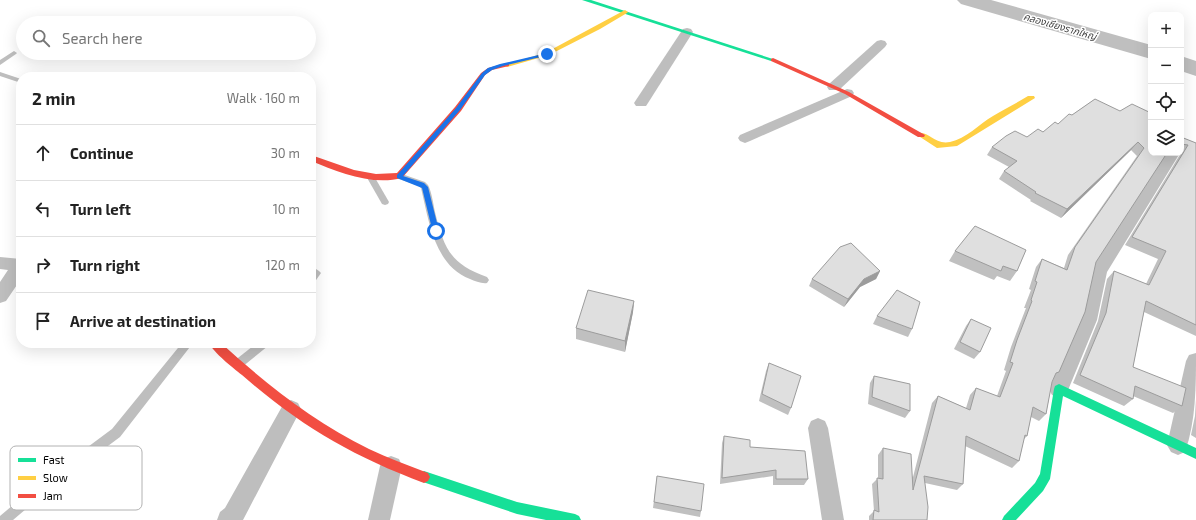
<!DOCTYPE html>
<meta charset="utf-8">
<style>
body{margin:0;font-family:"Exo 2","Noto Sans Thai",sans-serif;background:#f6f6f6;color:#222}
.controls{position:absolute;right:12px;top:12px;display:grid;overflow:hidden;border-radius:8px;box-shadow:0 4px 16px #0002}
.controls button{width:36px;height:36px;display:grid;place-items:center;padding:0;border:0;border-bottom:1px solid #e0e0e0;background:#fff;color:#222;font:20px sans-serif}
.stop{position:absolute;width:12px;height:12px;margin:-9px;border:3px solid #1a73e8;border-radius:50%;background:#fff}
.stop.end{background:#1a73e8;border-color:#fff;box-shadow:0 1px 4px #0008}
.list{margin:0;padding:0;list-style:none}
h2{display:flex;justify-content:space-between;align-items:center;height:52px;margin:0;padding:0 16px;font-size:17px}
h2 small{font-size:13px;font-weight:400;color:#767676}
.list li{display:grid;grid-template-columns:26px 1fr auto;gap:12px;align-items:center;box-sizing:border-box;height:56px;padding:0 16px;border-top:1px solid #e0e0e0}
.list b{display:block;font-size:15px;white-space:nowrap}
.list em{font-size:13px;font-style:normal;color:#767676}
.icon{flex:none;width:22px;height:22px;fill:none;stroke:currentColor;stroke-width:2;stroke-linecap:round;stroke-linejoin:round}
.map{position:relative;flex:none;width:1196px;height:520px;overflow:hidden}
.search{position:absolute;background:#fff;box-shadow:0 4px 16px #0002;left:16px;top:16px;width:300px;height:44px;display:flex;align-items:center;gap:10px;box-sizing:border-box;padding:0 14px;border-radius:22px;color:#767676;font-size:15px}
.panel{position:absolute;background:#fff;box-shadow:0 4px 16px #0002;left:16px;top:72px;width:300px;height:276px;border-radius:16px}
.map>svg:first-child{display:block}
</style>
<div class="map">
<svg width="1196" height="520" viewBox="0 0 1196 520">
<rect width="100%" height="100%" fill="#fff"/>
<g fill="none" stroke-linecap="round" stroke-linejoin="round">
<g fill="#bfbfbf" fill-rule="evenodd">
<path d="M957,0H991L1151,45V59L961,4Z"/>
<path d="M1181,56L1196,61V76L1181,71Z"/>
</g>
<g fill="#bebebe" fill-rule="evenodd">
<path d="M14,51L17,53L16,54L0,65V60Z"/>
<path d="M0,72L21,79V83L0,76Z"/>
<path d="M370,173L374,176L389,202L388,204L385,205L382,204L366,176Z"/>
<path d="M399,173L425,182L428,185C432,193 433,203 435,212C444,248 450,264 487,277L489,280L487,283C482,284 475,281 470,279C434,265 429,221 421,188L419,186L396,178L395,176Z"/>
<path d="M316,269L319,271L321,273L314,283L311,284V273Z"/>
<path d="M182,343H193L120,437L46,492L13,520H0V516L38,484L112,429Z"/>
<path d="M257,343H269L268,346L242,367L238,368L234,367L233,364L234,361Z"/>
</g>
<g fill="#bebebe" fill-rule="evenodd">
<path d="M687,28L691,29L693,32L648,103L646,106H636L634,103L683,29Z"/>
<path d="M881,40L885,41L887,44L885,47L839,90H829L827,87L829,84L877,41Z"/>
<path d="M847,89L852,90L854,93L852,96L750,141L745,143L740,141L738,138L740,135Z"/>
<path d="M1166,153H1180L1107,272L1097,320L1066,395L1059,398L1052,395L1049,389L1079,320L1090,271Z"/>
<path d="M0,257L21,259V279L6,301L0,303V282L8,270L0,269Z"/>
<path d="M1196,353C1196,386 1196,421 1185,452L1178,455L1171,452L1167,445L1186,361L1189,355Z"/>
<path d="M291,400L298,403L301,409L243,520H217L220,512L225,508L284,403Z"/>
<path d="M818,418L825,421L828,428L844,520H822L808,428L811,421Z"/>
<path d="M391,456L399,459L402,466L390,520H368L380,466L383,459Z"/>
</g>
<g fill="#16e098" fill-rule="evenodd">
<path d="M582,0H591L776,60L775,61H771Z"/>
<path d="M1059,384L1196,448V459L1063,396L1050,479L1043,491L1016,520H1002L1004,516L1035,483L1040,474L1054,389L1055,386Z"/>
<path d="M424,471L517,502L575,514L579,516L581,520H546L517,514L420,481L418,477L420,473Z"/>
</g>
<g fill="#ffcf43" fill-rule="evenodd">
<path d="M625,10L628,12L627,13L600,29L549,55L507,67L504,65L545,53Z"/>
<path d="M1028,96H1034L1035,98L957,146L937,148L917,135L918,133C929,131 934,145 950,142C966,139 979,124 993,116C1004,109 1017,103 1028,96Z"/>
</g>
<g fill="#f24e42" fill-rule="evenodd">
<path d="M773,58L849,92L925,135L924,137H918L845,94L771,61V59Z"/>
<path d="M507,63L509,64V66L492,70L485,75L461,111L402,178C372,186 338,172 311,161V155L354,170L376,174L397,173L455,107L481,73L488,68Z"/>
<path d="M209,343H221C266,384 314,422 369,449C388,458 408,465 428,473L430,477L428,481L424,483C352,456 299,425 242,375C232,367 214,353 209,343Z"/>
</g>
</g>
<g fill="#c0c0c0">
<path d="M1095,99L1151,153L1096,262L1054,376L1052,382L1046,414L1039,421L1031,417L1027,436L1024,439L1019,461L1012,468L965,446L963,484L957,490L925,483L927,520H869V516L874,511L872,484L878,478V455L883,448L913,477L932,403L938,396L966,408L970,395L976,388L997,396L1006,371L1004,370L1011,347L1026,308H1024L1031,290L1029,289L1036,267L1042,259L1064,268L1068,255L1137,156L1131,150L1061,218L1030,201L1031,200L999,179L1004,171L1009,167L987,155L992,147L1043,132L1058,124L1072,115Z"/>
<path d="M1181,137L1196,143V336L1144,312L1133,367L1182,406L1173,413L1133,396V399L1124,406L1073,383L1098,321L1107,279L1114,271L1146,284L1158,259L1125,245L1181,153Z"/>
<path d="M1026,250L1017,271L1010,281L997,276L994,280L949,261L955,251Z"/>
<path d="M880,271L876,279L860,287L844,307L809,286L812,279Z"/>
<path d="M634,301L633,312L625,352L576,339V328Z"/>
<path d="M877,316L912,329L908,337L873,324Z"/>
<path d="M971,319L980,352L974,359L954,349L966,326Z"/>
<path d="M769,363L791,408L788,415L759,401L766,371Z"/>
<path d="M874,376L910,411L905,418L868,404L870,383Z"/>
<path d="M1196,399V438L1191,435L1195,416Z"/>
<path d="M724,436L750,447L808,479L804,485H773V476L720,484L722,443Z"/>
<path d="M657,476L701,511L700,517L653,508Z"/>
</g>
<g fill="#9c9c9c">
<path d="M1138,142L1131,150L1061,218L1067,209Z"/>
<path d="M880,271L876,279L860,287L844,307L848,299L864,279Z"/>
<path d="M634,301L633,312L625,352V341Z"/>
</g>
<g fill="#dfdfdf" stroke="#9c9c9c">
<path d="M1095,99L1120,111L1132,104L1151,113V153H1167L1096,262L1085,312L1059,372L1056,373L1052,382L1046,414L1033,407L1027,436L1025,435L1019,461L966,436L963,484L924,476L928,507L927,520H873L874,510L879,512L877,478L883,479V448L911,454L913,490L938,396L970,410L976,388L1000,397L1013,363L1010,362L1017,340L1032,301L1031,300L1037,282L1035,281L1042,259L1067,270L1075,247L1144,148L1138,142L1067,209L1035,193L1036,192L1004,171L1017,161L992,147L1006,136L1015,131L1027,137L1038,129L1043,132L1055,122L1058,124L1069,114L1072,115Z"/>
<path d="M1181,137L1196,143V325L1146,301L1133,367L1186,388L1182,406L1135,386L1133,399L1080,375L1106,313L1114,271L1149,285L1166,251L1132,237L1188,145L1181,144Z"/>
<path d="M975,226L1026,250L1017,271L1003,266L1001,271L955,251Z"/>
<path d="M851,243L880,271L864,279L848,299L812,279L840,247Z"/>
<path d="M588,290L634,301L625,341L576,328Z"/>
<path d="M897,290L920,302L912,329L877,316Z"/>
<path d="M971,319L991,328L980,352L960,342Z"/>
<path d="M769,363L801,376L791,408L762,394Z"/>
<path d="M874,376L910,384V411L872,397Z"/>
<path d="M724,436L750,440V447L805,451L808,479H776V470L722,478Z"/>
<path d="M657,476L704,484L701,511L654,502Z"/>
</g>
<path fill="#1a73e8" d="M547,53L549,55L503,66L492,70L485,75L460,110L403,176L424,183L428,187L439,231L438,233H433L422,188L397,178V175L456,108L482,73L488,68L500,64Z"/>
<g text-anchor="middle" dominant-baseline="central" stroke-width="3" stroke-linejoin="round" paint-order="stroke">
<g font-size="10" font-style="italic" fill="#444" stroke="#fff">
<text transform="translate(1060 26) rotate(16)">คลองเชียงรากใหญ่</text>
</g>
</g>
<rect x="10" y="446" width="132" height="64" rx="6" fill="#fff" stroke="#b2b2b2" stroke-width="1"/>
<rect x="18" y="458" width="18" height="4" fill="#16e098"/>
<rect x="18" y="476" width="18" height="4" fill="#ffcf43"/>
<rect x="18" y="494" width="18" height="4" fill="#f24e42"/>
<g font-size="11" fill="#000">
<text x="43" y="464">Fast</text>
<text x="43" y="482">Slow</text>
<text x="43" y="500">Jam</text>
</g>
</svg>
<div class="controls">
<button>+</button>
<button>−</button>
<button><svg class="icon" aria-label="locate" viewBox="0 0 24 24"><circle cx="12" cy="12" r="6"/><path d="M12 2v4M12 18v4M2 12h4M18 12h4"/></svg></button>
<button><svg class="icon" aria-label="layers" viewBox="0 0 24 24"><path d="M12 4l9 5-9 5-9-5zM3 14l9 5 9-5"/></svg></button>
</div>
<div class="stop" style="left:436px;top:231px"></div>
<div class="stop end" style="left:547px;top:54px"></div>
<div class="search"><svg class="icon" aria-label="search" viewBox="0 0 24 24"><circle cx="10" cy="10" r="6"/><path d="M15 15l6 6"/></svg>Search here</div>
<section class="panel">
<h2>2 min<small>Walk · 160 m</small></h2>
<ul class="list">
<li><svg class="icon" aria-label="ahead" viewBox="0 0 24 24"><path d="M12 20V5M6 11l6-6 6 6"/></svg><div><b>Continue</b></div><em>30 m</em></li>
<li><svg class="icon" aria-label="left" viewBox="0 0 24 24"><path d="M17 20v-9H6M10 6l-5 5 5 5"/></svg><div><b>Turn left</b></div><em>10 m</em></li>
<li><svg class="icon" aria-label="right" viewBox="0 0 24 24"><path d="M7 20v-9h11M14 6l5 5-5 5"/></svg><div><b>Turn right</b></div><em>120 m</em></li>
<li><svg class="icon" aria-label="arrive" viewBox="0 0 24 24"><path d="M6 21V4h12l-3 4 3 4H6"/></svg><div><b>Arrive at destination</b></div></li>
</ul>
</section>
</div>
